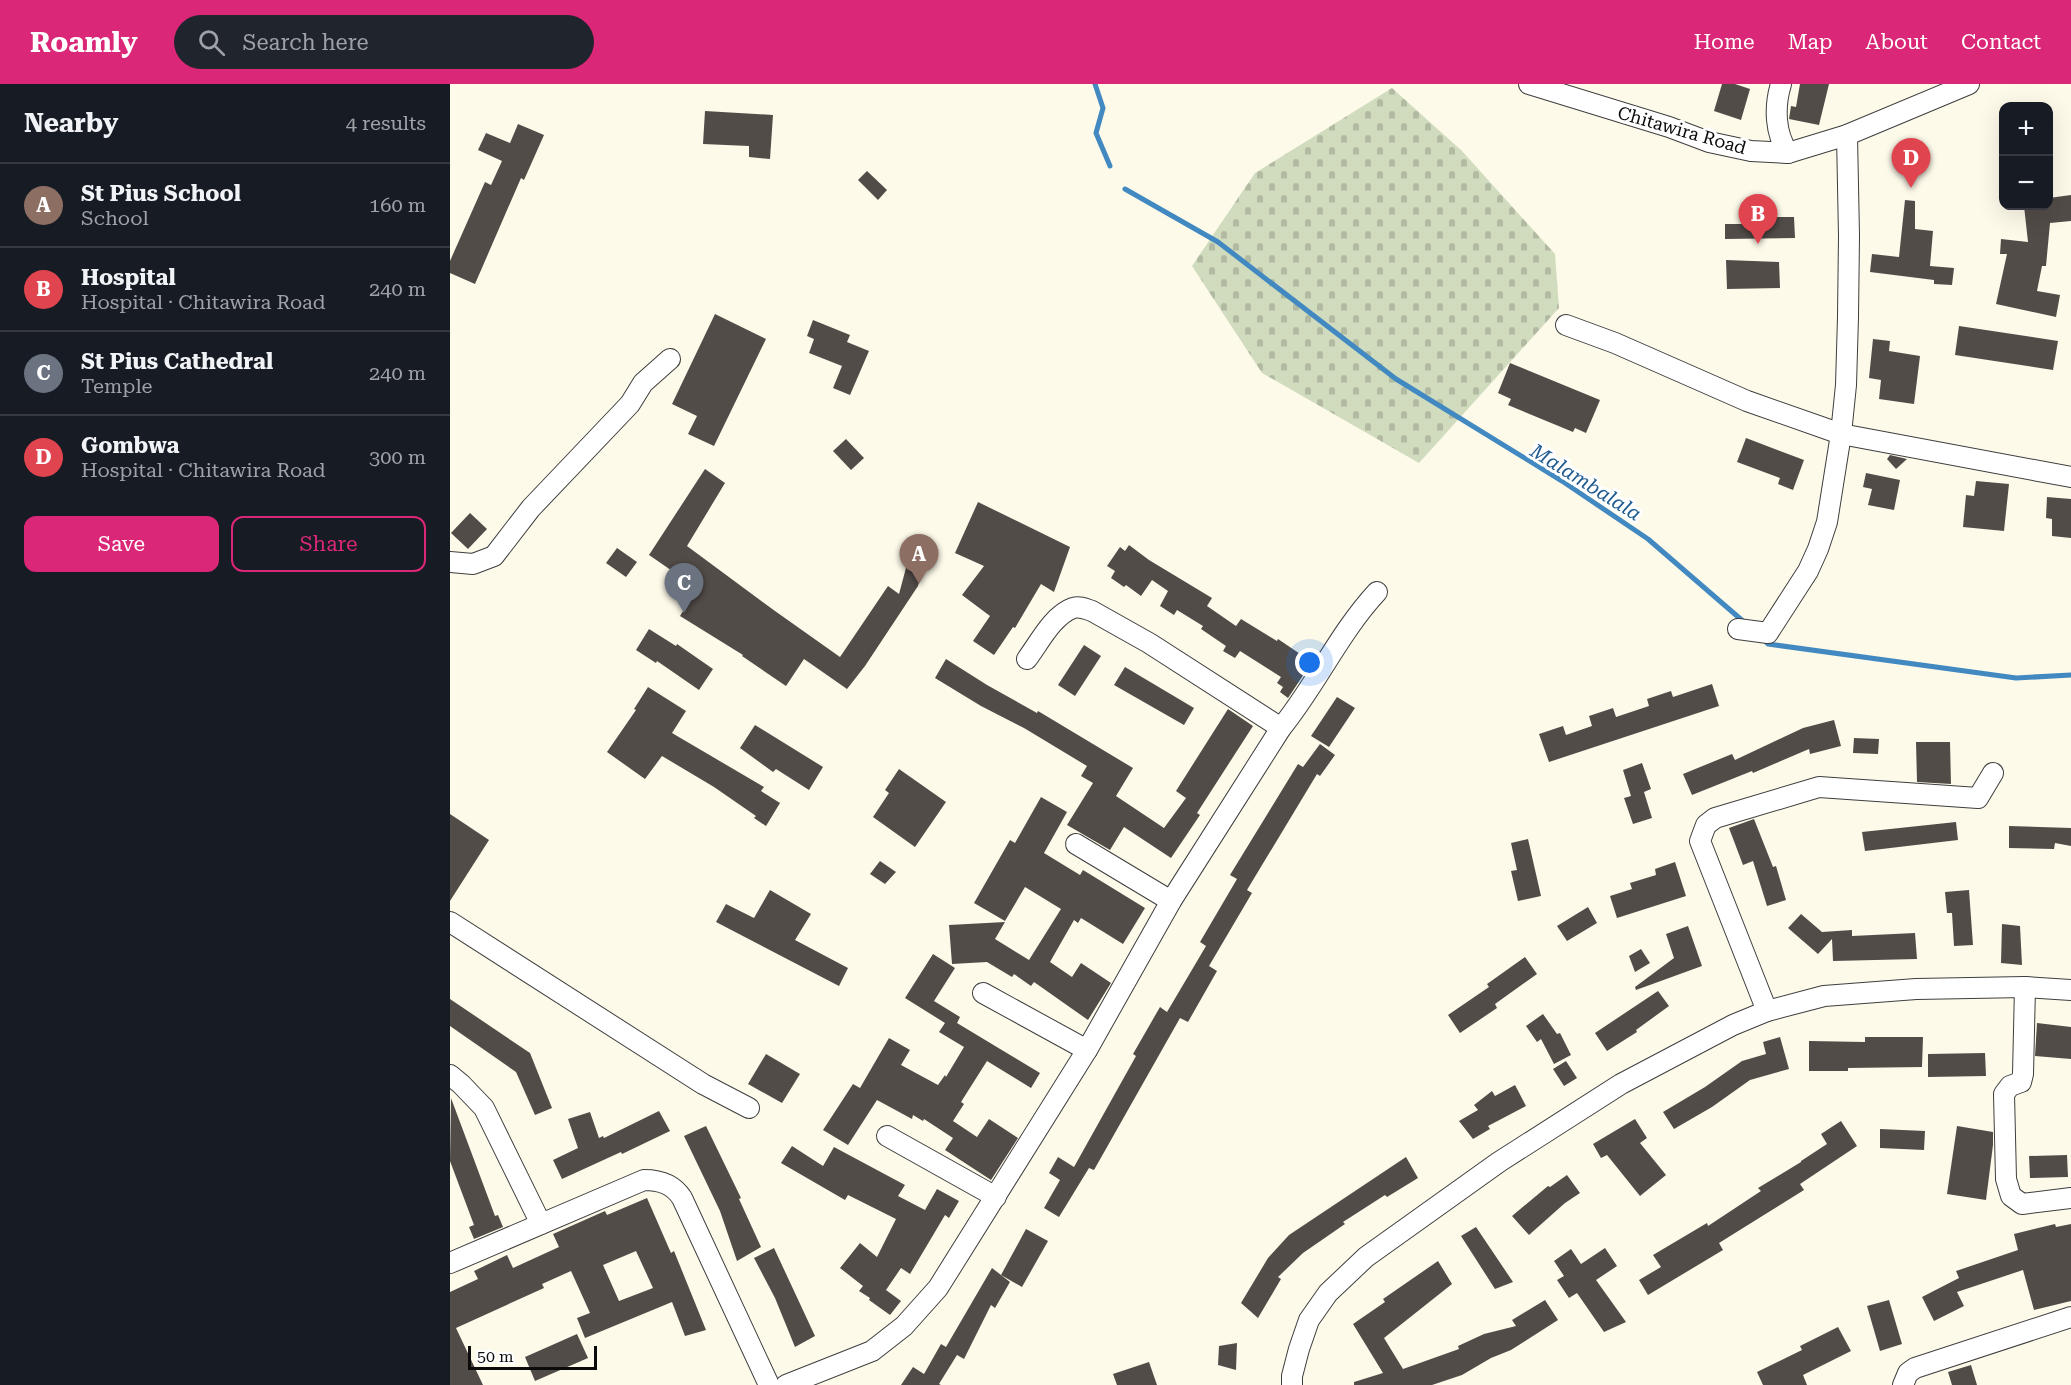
<!DOCTYPE html>
<meta charset="utf-8">
<style>
body{margin:0;font-family:"Roboto Serif",serif;background:#20242c;color:#f1f3f6}
.controls{position:absolute;right:18px;top:18px;display:grid;overflow:hidden;border-radius:12px;box-shadow:0 6px 24px #0002}
.controls button{width:54px;height:54px;display:grid;place-items:center;padding:0;border:0;border-bottom:2px solid #363941;background:#171b24;color:#f1f3f6;font:30px sans-serif}
.scale{position:absolute;left:18px;bottom:15px;width:129px;box-sizing:border-box;padding-left:6px;border:3px solid #0b0b0b;border-top:0;font-size:16px;line-height:21px;white-space:nowrap;color:#0b0b0b;-webkit-text-stroke:4px #fff;paint-order:stroke}
.you{position:absolute;left:860px;top:579px;width:21px;height:21px;margin:-15px;border:4px solid #fff;border-radius:50%;background:#1a73e8;box-shadow:0 0 0 9px #1a73e833}
.badge{display:grid;place-items:center;width:39px;height:39px;border-radius:50%;background:#db2777;color:#fff;font-size:20px;font-weight:700}
.pin{position:absolute;translate:-50% -50px;filter:drop-shadow(0 2px 3px #0008)}
.pin::after{content:'';position:absolute;top:32px;width:21px;height:18px;background:inherit;clip-path:polygon(0 0,100% 0,50% 100%)}
.list{margin:0;padding:0;list-style:none}
h2{display:flex;justify-content:space-between;align-items:center;height:78px;margin:0;padding:0 24px;font-size:26px}
h2 small{font-size:20px;font-weight:400;color:#9ea1a6}
.list li{display:grid;grid-template-columns:39px 1fr auto;gap:18px;align-items:center;box-sizing:border-box;height:84px;padding:0 24px;border-top:2px solid #363941}
.list b{display:block;font-size:22px;white-space:nowrap}
.list p{margin:0;font-size:20px;white-space:nowrap;color:#9ea1a6}
.list em{font-size:20px;font-style:normal;color:#9ea1a6}
.actions{display:flex;gap:12px;padding:18px 24px}
.actions a{flex:1;padding:14px 0;border:2px solid #db2777;border-radius:12px;text-align:center;font-size:21px;color:#db2777}
.actions .main{background:#db2777;color:#fff}
.icon{flex:none;width:33px;height:33px;fill:none;stroke:currentColor;stroke-width:2;stroke-linecap:round;stroke-linejoin:round}
.map{position:relative;flex:none;width:1621px;height:1301px;overflow:hidden}
header{display:flex;align-items:center;gap:36px;box-sizing:border-box;height:84px;padding:0 30px;background:#db2777;color:#fff}
header strong{font-size:28px}
nav{display:flex;gap:33px;margin-inline-start:auto;font-size:21px}
.search{width:420px;height:54px;background:#20242c;display:flex;align-items:center;gap:15px;box-sizing:border-box;padding:0 21px;border-radius:33px;color:#9ea1a6;font-size:22px}
main{display:flex}
aside{flex:1;background:#171b24}
.map>svg:first-child{display:block}
</style>
<header>
<strong>Roamly</strong>
<div class="search"><svg class="icon" aria-label="search" viewBox="0 0 24 24"><circle cx="10" cy="10" r="6"/><path d="M15 15l6 6"/></svg>Search here</div>
<nav><a>Home</a><a>Map</a><a>About</a><a>Contact</a></nav>
</header>
<main>
<aside>
<h2>Nearby<small>4 results</small></h2>
<ul class="list">
<li><span class="badge" style="background:#8d6e63">A</span><div><b>St Pius School</b><p>School</p></div><em>160 m</em></li>
<li><span class="badge" style="background:#e0444e">B</span><div><b>Hospital</b><p>Hospital · Chitawira Road</p></div><em>240 m</em></li>
<li><span class="badge" style="background:#6b7280">C</span><div><b>St Pius Cathedral</b><p>Temple</p></div><em>240 m</em></li>
<li><span class="badge" style="background:#e0444e">D</span><div><b>Gombwa</b><p>Hospital · Chitawira Road</p></div><em>300 m</em></li>
</ul>
<div class="actions"><a class="main">Save</a><a>Share</a></div>
</aside>
<div class="map">
<svg width="1621" height="1301" viewBox="0 0 1621 1301">
<defs>
<pattern id="cemetery-stones" width="16" height="16" patternUnits="userSpaceOnUse" patternTransform="scale(1.5)"><rect width="16" height="16" fill="#d1dcbe"/><path d="M2 7V4a2 2 0 0 1 4 0v3zM10 15v-3a2 2 0 0 1 4 0v3z" fill="#b2bba2"/></pattern>
</defs>
<rect width="100%" height="100%" fill="#fdfaea"/>
<path fill="url(#cemetery-stones)" d="M942,4L1012,67L1105,170L1109,224L969,379L812,289L742,182L805,89Z"/>
<g fill="none" stroke-linecap="round" stroke-linejoin="round">
<g stroke="#4189c0" stroke-width="5">
<path d="M645,0L653,24L646,49L660,82"/>
<path d="M675,105L768,158L946,295L1112,397L1198,455L1294,538"/>
<path d="M1312,554L1318,560L1566,594L1621,591"/>
</g>
</g>
<g fill="#524c48" fill-rule="evenodd">
<path d="M1272,0H1285L1300,5L1291,36L1264,27Z"/>
<path d="M1350,0H1379L1369,41L1339,35L1341,22L1346,23Z"/>
<path d="M255,27L323,31L320,75L299,73V62L253,60Z"/>
<path d="M68,40L94,51L74,96L71,94L25,200L0,189V177L35,98L41,101L52,77L28,66L36,49L60,59Z"/>
<path d="M417,87L437,106L428,116L408,96Z"/>
<path d="M1621,111V137L1600,139L1596,182H1592L1587,207L1610,211L1606,233L1546,220L1557,170H1550L1551,155L1578,158L1574,122H1599V114Z"/>
<path d="M1455,116L1465,117V145L1483,147L1480,182L1504,184L1502,201L1484,200V196L1420,188L1422,170L1449,173Z"/>
<path d="M1297,121H1323V133H1344L1345,154L1275,155V140H1297Z"/>
<path d="M1276,176L1329,178L1330,204L1277,205Z"/>
<path d="M265,230L316,255L264,362L238,350L247,332L222,320Z"/>
<path d="M363,236L400,251L397,258L419,267L400,311L383,304L392,282L359,269L364,255L357,252Z"/>
<path d="M1509,242L1608,257L1603,286L1505,271Z"/>
<path d="M1423,255L1440,257L1439,267L1470,272L1464,320L1429,315L1431,296L1419,294Z"/>
<path d="M1060,279L1150,316L1136,349L1125,344L1123,348L1058,321L1061,315L1048,309Z"/>
<path d="M1296,354L1354,376L1343,406L1328,400L1330,394L1287,378Z"/>
<path d="M396,355L414,374L401,386L383,367Z"/>
<path d="M1440,371L1457,375L1446,385L1437,375Z"/>
<path d="M255,385L275,399L237,462L325,527L390,573L438,502L449,510L464,454L480,459L468,502L415,582L397,605L354,575L336,602L292,572L293,571L230,532L247,504L199,471Z"/>
<path d="M1416,389L1450,396L1444,426L1418,421L1422,405L1413,403Z"/>
<path d="M1526,397L1559,400L1554,447L1513,443L1516,411L1524,412Z"/>
<path d="M1597,413L1621,415V454L1602,452V435L1596,434Z"/>
<path d="M528,418L620,463L604,508L591,500L565,544L563,543L544,571L523,557L540,532L512,511L534,482L505,469Z"/>
<path d="M20,429L37,445L18,465L1,449Z"/>
<path d="M679,461L699,476L762,514L757,522L786,542L791,535L827,557L828,555L862,578L838,614L830,608L833,603L827,599L831,593L790,567L785,574L773,567L776,562L751,545L753,542L727,526L724,531L710,522L718,507L702,496L691,512L676,501L674,503L661,494L665,487L657,482L670,463L675,467Z"/>
<path d="M167,464L187,478L176,493L156,479Z"/>
<path d="M199,545L226,562L227,560L263,585L249,606L207,577L206,579L186,566Z"/>
<path d="M634,561L651,572L625,612L608,601Z"/>
<path d="M496,575L537,601L587,629L588,627L683,684L666,712L714,744L736,714L726,707L778,625L803,642L747,729L750,731L721,774L674,743L660,766L617,741L643,699L631,692L637,682L574,644L531,622L485,594Z"/>
<path d="M675,583L744,624L734,641L664,601Z"/>
<path d="M1262,600L1269,622L1099,678L1089,650L1113,642L1116,651L1142,642L1139,632L1163,624L1166,633L1199,622L1197,615L1221,607L1223,613Z"/>
<path d="M198,603L236,627L222,649L314,703L311,707L330,719L316,742L304,734L306,732L264,703L212,672L195,695L157,668L186,626L184,625Z"/>
<path d="M887,613L905,624L879,663L861,652Z"/>
<path d="M1384,636L1391,662L1360,670L1359,665L1303,689L1302,687L1242,711L1233,690L1282,670L1285,676L1353,644Z"/>
<path d="M305,641L373,683L359,706L326,685L323,688L290,664Z"/>
<path d="M1404,654L1429,655L1428,670L1403,669Z"/>
<path d="M1466,658H1500L1501,700L1467,698Z"/>
<path d="M870,660L885,671L870,692L867,690L797,806L802,809L759,882L767,887L738,938L730,934L644,1086L639,1084L609,1133L594,1124L610,1096L599,1089L608,1073L624,1083L686,972L683,970L710,923L717,928L756,862L750,858L787,795L780,791L848,680L853,683Z"/>
<path d="M1192,679L1201,705L1194,708L1202,734L1183,740L1174,714L1181,712L1173,686Z"/>
<path d="M449,685L496,718L465,763L423,733L439,709L435,706Z"/>
<path d="M591,713L617,728L594,769L630,791L633,786L695,824L673,860L631,834L628,839L624,836L600,878L622,893L631,879L661,899L638,936L584,898L581,902L564,890L562,893L537,878L502,880L499,841L555,838L545,855L579,876L611,825L575,803L555,837L524,819L560,756L565,759Z"/>
<path d="M0,730L39,756L0,817Z"/>
<path d="M1304,735L1323,783L1326,782L1336,816L1317,822L1303,777L1293,781L1279,744Z"/>
<path d="M1506,738L1508,756L1415,767L1412,748Z"/>
<path d="M1559,742L1621,744V762L1605,759L1604,765L1559,764Z"/>
<path d="M1078,755L1091,812L1068,817L1061,787L1067,786L1061,759Z"/>
<path d="M430,777L446,788L435,800L420,790Z"/>
<path d="M1225,778L1236,812L1167,834L1160,812L1182,805L1180,799L1206,791L1205,785Z"/>
<path d="M320,806L361,830L345,856L398,884L389,902L266,838L276,820L304,834Z"/>
<path d="M1519,806L1523,861L1504,862L1502,829H1497L1495,808Z"/>
<path d="M1138,823L1147,839L1117,857L1107,842Z"/>
<path d="M1351,830L1372,848L1402,846V852L1465,849L1467,875L1383,877L1382,855L1368,870L1338,844Z"/>
<path d="M1552,840L1570,842L1572,881L1551,879Z"/>
<path d="M1238,842L1252,882L1186,906L1185,903L1224,874L1216,850Z"/>
<path d="M1191,865L1200,879L1185,888L1179,872Z"/>
<path d="M483,870L505,884L484,917L510,933L507,939L590,989L581,1004L537,977L511,1018L514,1020L503,1037L527,1053L539,1035L568,1054L541,1096L495,1066L503,1054L474,1035L473,1037L463,1031L462,1035L427,1016L398,1061L373,1046L403,1000L410,1004L439,954L460,966L451,981L488,1001L495,991L496,993L514,963L489,948L495,939L455,914Z"/>
<path d="M1075,873L1087,890L1045,920L1047,924L1010,949L998,931L1039,903L1037,900Z"/>
<path d="M1208,907L1219,922L1186,946L1187,948L1157,967L1145,949Z"/>
<path d="M0,915L80,969L102,1024L85,1031L66,988L0,942Z"/>
<path d="M1093,930L1107,950L1110,949L1121,971L1104,980L1091,955L1087,958L1076,942Z"/>
<path d="M1587,939L1621,943V975L1585,972Z"/>
<path d="M1330,953L1339,985L1300,996L1262,1023L1224,1045L1213,1028L1255,1003L1292,977L1316,970L1313,958Z"/>
<path d="M1415,953H1473L1472,983L1398,984V987H1359V957L1415,958Z"/>
<path d="M1535,969L1536,992L1478,993V970Z"/>
<path d="M316,970L350,990L332,1019L298,1000Z"/>
<path d="M1116,977L1127,994L1114,1002L1103,985Z"/>
<path d="M1065,1001L1076,1022L1038,1042L1040,1045L1023,1055L1009,1037L1028,1026L1024,1021L1042,1007L1045,1012Z"/>
<path d="M1,1014L45,1132L48,1131L53,1143L24,1155L19,1143L24,1141L0,1077Z"/>
<path d="M209,1027L220,1047L172,1070L171,1068L112,1095L103,1076L128,1064L118,1035L140,1028L149,1054L153,1052L154,1054Z"/>
<path d="M1185,1035L1197,1054L1190,1059L1216,1091L1190,1112L1157,1071L1151,1074L1143,1060Z"/>
<path d="M1391,1037L1407,1062L1350,1100L1354,1106L1269,1159L1273,1166L1198,1211L1189,1196L1211,1183L1203,1171L1257,1139L1258,1142L1311,1107L1308,1104L1351,1078V1077L1377,1060L1371,1050Z"/>
<path d="M256,1042L291,1114L289,1115L311,1163L287,1177L270,1127L234,1052Z"/>
<path d="M1507,1042L1543,1048V1061L1536,1116L1497,1110Z"/>
<path d="M1430,1045L1475,1047L1474,1066L1430,1064Z"/>
<path d="M342,1062L373,1082L384,1063L455,1101L448,1112L475,1126L487,1105L509,1117L499,1134L495,1131L460,1190L451,1184L436,1206L451,1217L440,1231L419,1216L420,1214L409,1207L413,1202L390,1184L410,1159L427,1173L446,1135L398,1111L395,1116L331,1079Z"/>
<path d="M1617,1071L1618,1093L1580,1094L1579,1072Z"/>
<path d="M956,1073L968,1094L937,1113L935,1111L893,1138L895,1140L853,1169L828,1193L831,1195L808,1234L791,1219L818,1174L839,1151Z"/>
<path d="M1117,1091L1130,1109L1115,1119L1079,1151L1062,1132L1098,1102L1100,1103Z"/>
<path d="M197,1114L221,1169L224,1167L256,1246L235,1252L222,1218L135,1254L127,1234L140,1229L121,1187L92,1200L94,1204L6,1244L33,1301H0V1208L28,1195L24,1187L57,1171L63,1184L109,1163L103,1150L155,1127L157,1131ZM186,1167L203,1204L169,1217L153,1181Z"/>
<path d="M1605,1140L1606,1143L1621,1140V1217L1584,1226L1573,1186L1507,1208L1514,1222L1484,1237L1472,1213L1509,1194L1506,1187L1568,1166L1564,1150Z"/>
<path d="M1026,1143L1063,1198L1045,1205L1011,1152Z"/>
<path d="M576,1145L598,1157L572,1203L551,1191Z"/>
<path d="M324,1164L365,1252L345,1263L325,1214L304,1174Z"/>
<path d="M1155,1164L1167,1182L1146,1196L1176,1238L1154,1248L1127,1209L1119,1214L1107,1196L1114,1192L1104,1177L1121,1165L1131,1180Z"/>
<path d="M988,1177L1002,1200L934,1254L953,1285L1009,1265L1008,1262L1034,1250L1066,1242L1062,1236L1095,1216L1108,1236L1061,1266L1041,1274L1012,1291L982,1301H904V1298L933,1289L903,1240L935,1218L933,1215Z"/>
<path d="M542,1184L560,1198L545,1224L541,1221L514,1275L507,1271L489,1300L491,1301H451L463,1283L474,1290L491,1260L496,1263Z"/>
<path d="M1439,1216L1452,1260L1430,1267L1417,1222Z"/>
<path d="M1388,1243L1401,1267L1353,1291L1357,1301H1313L1307,1288L1352,1266L1350,1262Z"/>
<path d="M127,1250L138,1274L85,1297L75,1273Z"/>
<path d="M787,1259L786,1286L768,1281L769,1262Z"/>
<path d="M699,1278L707,1301H667L663,1290Z"/>
<path d="M1521,1281L1527,1301H1502L1498,1288Z"/>
</g>
<g fill="none" stroke-linecap="round" stroke-linejoin="round">
<g stroke="#3e3e3e" stroke-width="22">
<g id="minor">
<path d="M1079,0L1219,43L1259,58L1301,67L1338,69L1397,51L1519,0"/>
<path d="M1331,0C1324,23 1325,49 1338,69"/>
<path d="M1116,241L1165,259L1297,317L1391,350L1621,393"/>
<path d="M0,478L23,480L44,472L81,424L180,320L193,299L220,275"/>
<path d="M1288,545L1318,549L1358,487L1368,465L1377,438L1391,350L1396,301L1398,233L1399,152L1397,51"/>
<path d="M577,575C589,559 603,531 623,524C630,522 636,525 642,527L699,559L831,644"/>
<path d="M626,760L721,817"/>
<path d="M0,838L253,1000L299,1024"/>
<path d="M1575,903L1573,990L1571,998L1560,1002L1554,1010L1556,1095L1561,1112L1572,1120L1621,1114"/>
<path d="M533,909L637,966"/>
<path d="M1317,927L1250,757L1256,741L1265,734L1369,703L1528,714L1543,689"/>
<path d="M0,991L11,1000L34,1024L91,1140"/>
<path d="M437,1052L546,1113"/>
<path d="M0,1179L194,1096C210,1096 223,1100 232,1114L319,1301"/>
<path d="M336,1301L422,1267L454,1242L488,1204L637,966L721,817L831,644C866,601 889,549 927,508"/>
<path d="M842,1301V1292L849,1265L859,1236L878,1209L916,1173L1049,1078L1171,1000L1283,941L1317,927L1374,912L1466,905L1575,903L1621,906"/>
<path d="M1453,1301L1458,1289L1465,1284L1621,1233"/>
</g>
</g>
<use href="#minor" stroke="#fff" stroke-width="20"/>
</g>
<g text-anchor="middle" dominant-baseline="central" stroke-width="6" stroke-linejoin="round" paint-order="stroke">
<g font-size="18" fill="#0b0b0b" stroke="#fff">
<text transform="translate(1232 46) rotate(16)">Chitawira Road</text>
</g>
<g font-size="20" font-style="italic" fill="#205c90" stroke="#fff">
<text transform="translate(1136 398) rotate(32)">Malambalala</text>
</g>
</g>
</svg>
<div class="controls">
<button>+</button>
<button>−</button>
</div>
<div class="scale">50 m</div>
<div class="you"></div>
<div class="pin badge" style="left:469px;top:500px;background:#8d6e63">A</div>
<div class="pin badge" style="left:1308px;top:160px;background:#e0444e">B</div>
<div class="pin badge" style="left:234px;top:529px;background:#6b7280">C</div>
<div class="pin badge" style="left:1461px;top:104px;background:#e0444e">D</div>
</div>
</main>
